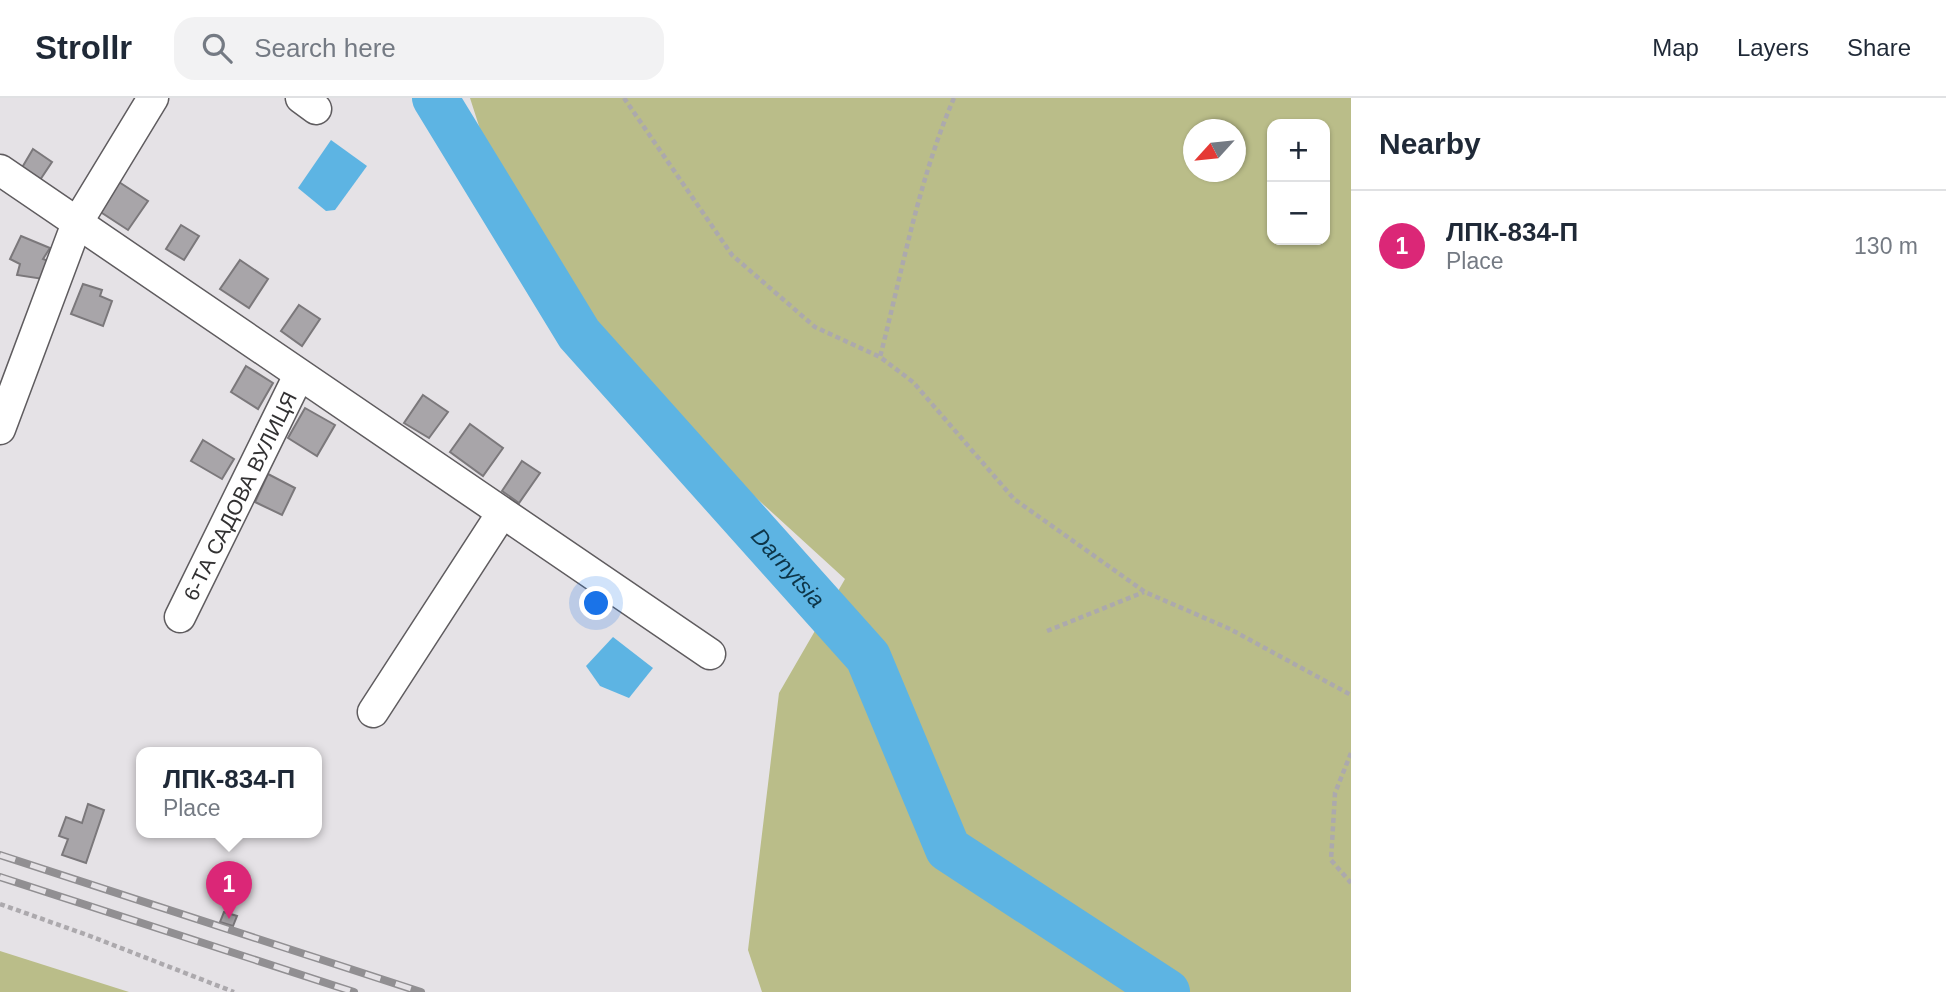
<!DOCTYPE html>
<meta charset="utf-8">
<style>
body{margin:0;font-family:Helvetica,sans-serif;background:#f2f2f3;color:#1f2937}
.controls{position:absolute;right:21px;top:21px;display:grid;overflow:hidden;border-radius:14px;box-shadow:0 2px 5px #0004}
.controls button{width:63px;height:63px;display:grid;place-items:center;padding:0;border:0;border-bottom:2px solid #e0e1e3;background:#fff;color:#1f2937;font:35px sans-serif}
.compass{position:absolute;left:1183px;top:21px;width:63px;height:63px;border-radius:50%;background:#fff;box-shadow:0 2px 5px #0004;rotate:243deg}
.you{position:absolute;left:597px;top:506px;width:24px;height:24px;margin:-18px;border:5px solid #fff;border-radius:50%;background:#1a73e8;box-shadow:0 0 0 10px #1a73e833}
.badge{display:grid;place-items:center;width:46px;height:46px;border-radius:50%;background:#db2777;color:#fff;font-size:23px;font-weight:700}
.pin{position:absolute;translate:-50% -58px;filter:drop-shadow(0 2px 4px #0008)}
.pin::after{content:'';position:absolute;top:37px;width:24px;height:21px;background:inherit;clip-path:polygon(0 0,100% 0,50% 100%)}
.popup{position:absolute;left:136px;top:649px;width:186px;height:91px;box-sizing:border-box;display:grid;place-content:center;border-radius:14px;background:#fff;filter:drop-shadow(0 2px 5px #0005);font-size:23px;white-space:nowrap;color:#747a83}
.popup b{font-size:26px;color:#1f2937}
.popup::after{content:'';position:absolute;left:50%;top:100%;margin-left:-14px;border:14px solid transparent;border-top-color:#fff}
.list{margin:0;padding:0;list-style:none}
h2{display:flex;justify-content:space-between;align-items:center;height:91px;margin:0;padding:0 28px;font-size:30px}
h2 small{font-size:23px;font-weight:400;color:#747a83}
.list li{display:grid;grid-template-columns:46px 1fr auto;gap:21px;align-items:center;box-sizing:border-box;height:112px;padding:0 28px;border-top:2px solid #e0e1e3}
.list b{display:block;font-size:26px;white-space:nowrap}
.list p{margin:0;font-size:23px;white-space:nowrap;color:#747a83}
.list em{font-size:23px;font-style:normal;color:#747a83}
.icon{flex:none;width:38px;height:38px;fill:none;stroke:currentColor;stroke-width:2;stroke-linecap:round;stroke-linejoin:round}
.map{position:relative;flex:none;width:1351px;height:894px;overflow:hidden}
header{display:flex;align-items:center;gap:42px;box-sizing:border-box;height:98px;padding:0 35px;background:#fff;border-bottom:2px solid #e0e1e3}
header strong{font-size:33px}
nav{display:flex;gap:38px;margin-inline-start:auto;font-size:24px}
.search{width:490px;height:63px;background:#f2f2f3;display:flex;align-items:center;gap:18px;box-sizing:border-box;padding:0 24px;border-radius:21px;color:#747a83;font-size:26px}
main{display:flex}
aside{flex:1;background:#fff}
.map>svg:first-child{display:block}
</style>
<header>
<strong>Strollr</strong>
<div class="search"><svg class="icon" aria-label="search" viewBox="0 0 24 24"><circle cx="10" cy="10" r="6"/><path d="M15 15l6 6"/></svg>Search here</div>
<nav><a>Map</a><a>Layers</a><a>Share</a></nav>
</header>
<main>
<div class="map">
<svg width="1351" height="894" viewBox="0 0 1351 894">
<rect width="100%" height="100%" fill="#e5e2e6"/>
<g fill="#babd89" fill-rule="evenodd">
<path d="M470,0H1351V894H762L748,852L779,595L845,481L533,196ZM1272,26H1325V142H1272ZM1194,32H1236V74H1194Z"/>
<path d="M0,853L129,894H0Z"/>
</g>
<g fill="#5db4e3">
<path d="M331,42L367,68L335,112L326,113L298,90Z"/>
<path d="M613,539L653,570L629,600L600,588L586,568Z"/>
</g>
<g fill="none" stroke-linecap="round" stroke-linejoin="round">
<path stroke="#5db4e3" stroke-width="46" id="s1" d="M435,0L579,236L868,559L948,751L1167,894"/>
</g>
<g fill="#a8a5a9" stroke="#7b787b" stroke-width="2">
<path d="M33,51L52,64L36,88L17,78Z"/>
<path d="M119,84L148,103L128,132L99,113Z"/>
<path d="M181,127L199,138L184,162L166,151Z"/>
<path d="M21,138L50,150L43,161L51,164L43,181L17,177L20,166L10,161Z"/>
<path d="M240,162L268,181L249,210L220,191Z"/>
<path d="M83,186L102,192L100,198L112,203L103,228L71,216Z"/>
<path d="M299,207L320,221L302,248L281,233Z"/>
<path d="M246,268L273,285L258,311L231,294Z"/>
<path d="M423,297L448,314L429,340L404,325Z"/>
<path d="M305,310L335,327L317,358L288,340Z"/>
<path d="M470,326L503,350L483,378L450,354Z"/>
<path d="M203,342L234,361L222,381L191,363Z"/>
<path d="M522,363L540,375L519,405L502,393Z"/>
<path d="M268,376L295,390L282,417L255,404Z"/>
<path d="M88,706L104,712L86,765L62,757L68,741L59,738L66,719L82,725Z"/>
<path d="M224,814L237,818L233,828L220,824Z"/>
</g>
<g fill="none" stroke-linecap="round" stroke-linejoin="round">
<g stroke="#5f5c5f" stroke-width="33">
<g id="minor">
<path d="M301,0L316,11"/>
<path d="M0,72L710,556"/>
<path d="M0,331L77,125L153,0"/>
<path id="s2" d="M180,519L299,277"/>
<path d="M373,614L502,415"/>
</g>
</g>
<g stroke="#aca9ad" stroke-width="4.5" stroke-dasharray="5 3.5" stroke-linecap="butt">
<path d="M624,0L732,157L815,229L880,259"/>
<path d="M954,0C919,80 902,174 880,259L913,284L1014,401L1145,494L1230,531L1351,597"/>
<path d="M1047,533L1144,494"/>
<path d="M1351,655L1335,695L1331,762L1351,785"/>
<path d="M0,806L90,838L234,894"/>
</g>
<use href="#minor" stroke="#fff" stroke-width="30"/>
<g stroke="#918f92" stroke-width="8">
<g id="rail">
<path d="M0,757L421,894"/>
<path d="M0,779L354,894"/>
</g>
</g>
<use href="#rail" stroke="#e5e2e6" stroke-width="5" stroke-dasharray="16" stroke-linecap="butt"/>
</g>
<g text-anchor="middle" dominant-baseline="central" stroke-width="5" stroke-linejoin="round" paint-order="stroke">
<g font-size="21" fill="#323132" stroke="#e5e2e6">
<text stroke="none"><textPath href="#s2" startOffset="135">6-ТА САДОВА ВУЛИЦЯ</textPath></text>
</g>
<g font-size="23" font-style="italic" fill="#0d3548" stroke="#e5e2e6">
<text stroke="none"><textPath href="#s1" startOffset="590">Darnytsia</textPath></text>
</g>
</g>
</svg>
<div class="controls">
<button>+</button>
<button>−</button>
</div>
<svg class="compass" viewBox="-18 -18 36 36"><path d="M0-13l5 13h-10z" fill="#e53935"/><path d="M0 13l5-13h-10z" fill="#747a83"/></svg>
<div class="you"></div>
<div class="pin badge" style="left:229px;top:821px">1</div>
<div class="popup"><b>ЛПК-834-П</b>Place</div>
</div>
<aside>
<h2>Nearby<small></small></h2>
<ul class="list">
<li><span class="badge">1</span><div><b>ЛПК-834-П</b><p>Place</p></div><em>130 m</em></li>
</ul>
</aside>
</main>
